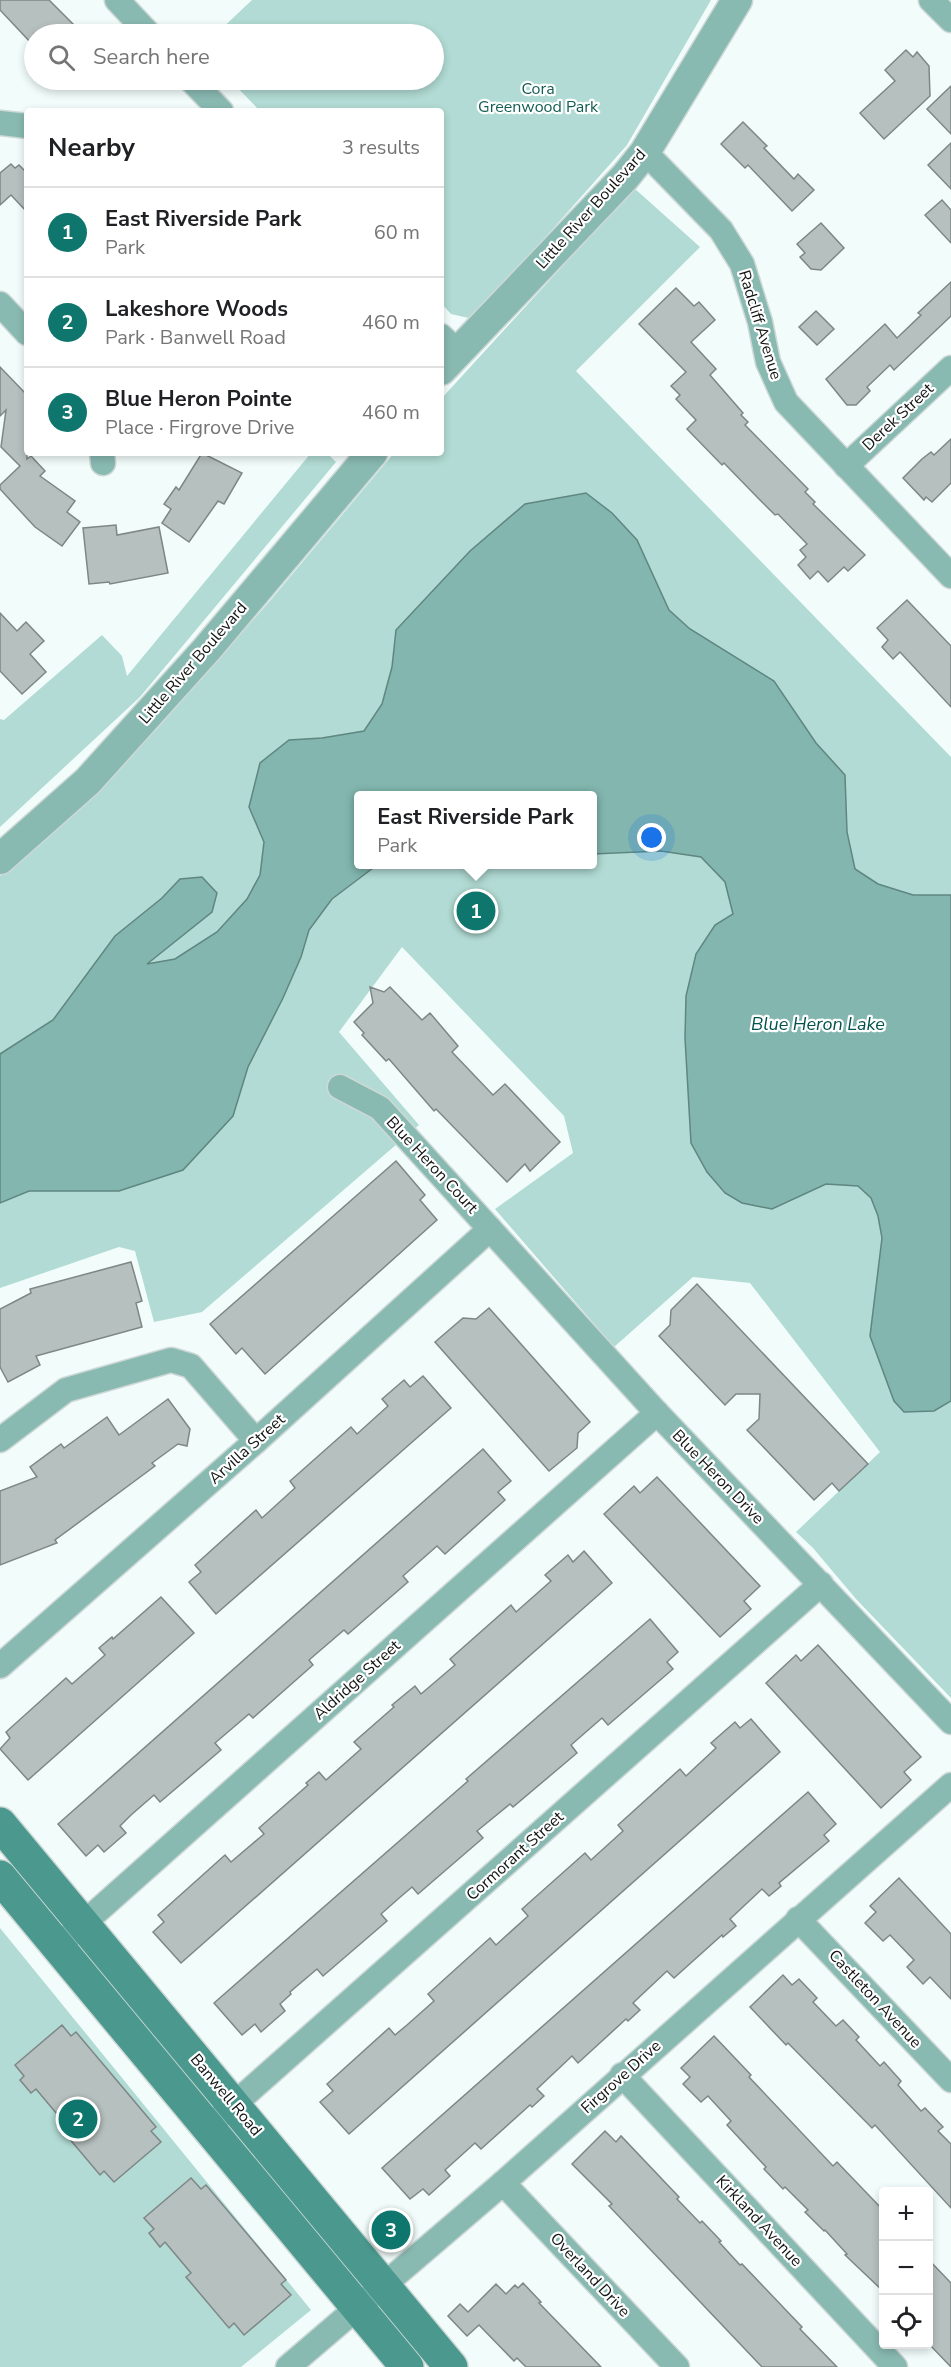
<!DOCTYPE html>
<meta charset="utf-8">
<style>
body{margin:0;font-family:"Nunito Sans",sans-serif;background:#f2f2f2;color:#202124}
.controls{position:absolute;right:18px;bottom:18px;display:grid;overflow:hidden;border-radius:6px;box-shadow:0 3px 9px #0003}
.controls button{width:54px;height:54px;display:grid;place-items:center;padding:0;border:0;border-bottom:2px solid #e0e0e0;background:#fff;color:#202124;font:30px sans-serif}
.you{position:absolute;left:652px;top:838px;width:21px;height:21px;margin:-15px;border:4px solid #fff;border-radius:50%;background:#1a73e8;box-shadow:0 0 0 9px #1a73e833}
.badge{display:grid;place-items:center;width:39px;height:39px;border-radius:50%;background:#0f766e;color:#fff;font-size:20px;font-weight:700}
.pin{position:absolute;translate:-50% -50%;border:3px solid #fff;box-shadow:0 2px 6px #0006}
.popup{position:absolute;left:354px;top:791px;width:243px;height:78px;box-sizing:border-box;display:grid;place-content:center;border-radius:6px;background:#fff;filter:drop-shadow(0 2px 4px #0005);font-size:20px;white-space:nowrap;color:#757577}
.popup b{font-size:22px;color:#202124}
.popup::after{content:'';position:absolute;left:50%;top:100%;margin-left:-12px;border:12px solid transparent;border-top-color:#fff}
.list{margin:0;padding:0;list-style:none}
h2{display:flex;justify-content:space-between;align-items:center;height:78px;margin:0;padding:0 24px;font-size:26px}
h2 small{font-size:20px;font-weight:400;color:#757577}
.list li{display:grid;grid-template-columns:39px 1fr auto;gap:18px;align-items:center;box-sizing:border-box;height:90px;padding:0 24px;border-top:2px solid #e0e0e0}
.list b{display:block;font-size:22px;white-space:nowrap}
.list p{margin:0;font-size:20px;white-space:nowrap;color:#757577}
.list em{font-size:20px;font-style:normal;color:#757577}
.icon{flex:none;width:33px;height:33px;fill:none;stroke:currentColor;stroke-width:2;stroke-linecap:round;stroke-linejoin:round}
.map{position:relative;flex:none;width:951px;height:2367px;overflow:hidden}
.search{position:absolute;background:#fff;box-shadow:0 3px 9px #0003;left:24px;top:24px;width:420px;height:66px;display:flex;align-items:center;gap:15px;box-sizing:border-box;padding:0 21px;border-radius:33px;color:#757577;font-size:22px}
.panel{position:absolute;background:#fff;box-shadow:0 3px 9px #0003;left:24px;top:108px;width:420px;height:348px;border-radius:6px}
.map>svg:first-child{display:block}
</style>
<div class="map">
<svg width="951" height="2367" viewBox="0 0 951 2367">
<rect width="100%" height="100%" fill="#f2fdfb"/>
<g fill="#b1dbd4" fill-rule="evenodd">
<path d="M252,0H711L627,145L473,319L451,314L441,303V111H260L230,80H434V34H216Z"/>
<path d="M634,188L700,247L576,371L951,757V1698L856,1599L813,1548L796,1532L880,1452L750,1283L693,1277L614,1347L495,1209L573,1153L564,1116L402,947L339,1032L419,1125L202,1312L154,1322L135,1251L119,1247L0,1288V876L156,730L268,603L394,453H441V399ZM359,796H593V864H359Z"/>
<path d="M311,453H327L336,462L140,697L0,827V719L4,720L102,635L122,656L127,676Z"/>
<path d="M0,1928L311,2310L241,2367H0Z"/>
</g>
<path fill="#82b6ae" stroke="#608680" stroke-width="1.5" d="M586,493L612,513L637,540L669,610L690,629L774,681L816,743L845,775L847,832L855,869L878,884L913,895H951V1401L934,1411L904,1412L894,1401L870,1336L882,1238L878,1216L871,1198L858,1186L826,1184L772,1209L742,1203L725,1193L707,1172L691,1143L685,1038L686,996L696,954L715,925L733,914L725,882L701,857L661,851L593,854V796H359V864L377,865L332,899L309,930L301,957L283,998L248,1067L233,1116L183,1170L119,1191H29L0,1203V1054L53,1020L115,936L162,898L180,879L202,877L217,893L212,912L147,964L175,959L217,932L247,899L260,875L264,842L249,807L260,763L289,740L322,738L364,731L382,704L392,667L396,630L470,551L525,504Z"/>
<g fill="#b6c0be" stroke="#7e8786" stroke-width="1.5">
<path d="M0,0H49L83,34H34V46L0,10Z"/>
<path d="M906,50L913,57L917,52L929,66L930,96L884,139L860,113L895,81L885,70Z"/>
<path d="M951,86V134L927,109Z"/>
<path d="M743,122L767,146L764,148L794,179L798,174L814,190L792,211L748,165L745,168L721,144Z"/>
<path d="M951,143V189L928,165Z"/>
<path d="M11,164L15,168L19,165L27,173V212L11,195L0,205V173Z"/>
<path d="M942,200L951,210V243L925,215Z"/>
<path d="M821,223L844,248L821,270L811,269L800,257L805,253L797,244Z"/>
<path d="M951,282V316L894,370L890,365L867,387L870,391L856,405H847L826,379L885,324L897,338L921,315L918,313Z"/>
<path d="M676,288L694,306L699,302L715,320L691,342L716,369L710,375L743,413L741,415L748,422L745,425L808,489L805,492L815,502L813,504L865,555L848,571L844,567L828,582L818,571L810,579L798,565L806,557L800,550L807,544L778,514L775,515L757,497L724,463L722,465L687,429L696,420L676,399L680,395L671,386L686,372L639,324Z"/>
<path d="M816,311L834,329L817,345L799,327Z"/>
<path d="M0,367L27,395V459L31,456L45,471L40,476L75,501L67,512L80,522L62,546L35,527L0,489V485L20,466L1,447L6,410L0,416Z"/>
<path d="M951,439V483L932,502L926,497L924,500L903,478L922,459L931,452L934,455Z"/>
<path d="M202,453L242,473L224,504L218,501L189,542L162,523L171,509L164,504L176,487L179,490Z"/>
<path d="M116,525L117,535L159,527L168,573L110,584L109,582L89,584L83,528Z"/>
<path d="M907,600L951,646V707L900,652L893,659L882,647L888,640L877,628Z"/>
<path d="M0,613L17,631L26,622L44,641L30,654L46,672L22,694L0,671Z"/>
<path d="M370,987L384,992L390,987L422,1020L430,1013L458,1046L452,1052L493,1095L505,1084L560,1142L530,1171L525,1164L507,1182L436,1109L434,1111L389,1059L386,1061L362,1035L364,1033L354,1022L373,1003Z"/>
<path d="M396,1161L425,1195L420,1200L437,1220L265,1374L242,1348L236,1354L210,1324Z"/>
<path d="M131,1262L142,1301L136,1303L142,1327L36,1356L40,1365L8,1382L0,1367V1309L31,1293L30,1289Z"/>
<path d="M697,1284L868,1464L839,1491L832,1483L814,1500L747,1430L759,1419L760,1394H736L725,1405L659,1336L670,1325L671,1310Z"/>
<path d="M489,1308L590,1422L578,1433L577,1448L549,1471L435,1342L463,1318L476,1319Z"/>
<path d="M423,1376L451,1408L216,1614L189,1582L201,1572L195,1565L256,1510L262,1518L295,1488L290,1481L351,1427L357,1434L388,1406L382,1399L404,1380L410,1387Z"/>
<path d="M168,1399L190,1429L187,1446L178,1444L152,1463L155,1466L55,1540L57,1543L0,1565V1491L37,1477L30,1467L61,1444L64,1448L107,1417L119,1435Z"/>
<path d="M483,1449L511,1481L498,1492L505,1500L445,1554L437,1546L403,1576L408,1582L348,1634L344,1630L309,1660L313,1665L253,1718L249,1714L215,1743L221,1750L160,1802L154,1795L131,1815L120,1826L126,1833L104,1852L98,1845L86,1856L58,1824Z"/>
<path d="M657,1477L760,1586L744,1601L751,1609L720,1637L604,1514L634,1486L640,1493Z"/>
<path d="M584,1551L612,1583L181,1963L153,1932L164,1922L158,1915L225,1855L231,1862L264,1834L259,1828L308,1785L306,1783L319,1772L326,1780L361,1749L354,1742L394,1707L392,1705L415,1686L421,1694L455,1665L450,1659L511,1605L516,1612L551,1581L545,1575L568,1555L573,1562Z"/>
<path d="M161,1597L194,1633L28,1780L0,1749L10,1738L6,1732L66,1678L72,1684L105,1655L99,1648L112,1637L113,1639Z"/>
<path d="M650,1619L678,1652L667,1662L673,1669L608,1725L602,1718L571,1745L577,1753L513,1807L510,1804L477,1831L483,1838L418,1894L412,1887L398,1899L381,1914L387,1921L323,1976L317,1969L290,1992L291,1994L280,2004L285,2011L261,2032L255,2024L242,2035L214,2003L468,1781L466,1779Z"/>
<path d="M818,1645L921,1757L904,1772L911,1780L881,1808L766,1683L796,1655L801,1661Z"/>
<path d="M751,1719L780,1752L349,2134L320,2102L333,2091L327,2084L389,2028L395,2035L407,2025L434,2001L428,1994L490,1938L496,1945L528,1916L522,1909L585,1853L591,1860L623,1831L618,1825L680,1769L686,1776L716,1748L711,1743L735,1722L740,1728Z"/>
<path d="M808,1792L836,1824L824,1835L829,1841L779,1883L781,1886L769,1896L762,1889L730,1919L736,1926L723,1937L722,1935L674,1978L667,1971L633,2003L640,2010L628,2021L626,2019L578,2063L572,2056L537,2089L544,2096L532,2107L530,2105L481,2149L475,2143L445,2170L450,2176L429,2195L423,2189L410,2199L382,2168Z"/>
<path d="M899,1878L951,1934V1999L930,1977L923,1984L907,1967L914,1960L890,1935L883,1941L865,1923L876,1912L870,1906Z"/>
<path d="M783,1975L792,1985L799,1979L817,1998L813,2002L836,2026L843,2020L859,2037L856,2040L880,2066L884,2062L901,2081L898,2085L921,2111L925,2108L943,2127L938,2131L951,2144V2208L875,2125L872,2128L788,2043L786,2045L750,2007Z"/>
<path d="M62,2025L71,2036L76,2032L156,2127L151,2131L161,2142L114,2182L104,2171L100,2175L57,2124L62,2120L36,2089L31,2093L20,2080L24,2076L15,2065Z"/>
<path d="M714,2036L751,2075L749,2077L833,2166L837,2162L884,2211V2292L845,2255L847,2254L825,2230L824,2231L805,2212L808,2210L785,2187L783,2189L764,2169L766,2167L727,2125L731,2121L708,2096L701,2102L683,2084L690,2077L681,2068Z"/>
<path d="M605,2131L616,2142L621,2136L679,2197L677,2199L700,2223L702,2221L721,2241L719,2242L740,2265L742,2264L802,2327L800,2329L837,2367H762L609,2206L612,2204L572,2164Z"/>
<path d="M191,2178L201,2189L206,2185L286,2280L281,2284L291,2295L244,2335L234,2323L229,2328L186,2277L191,2273L165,2242L160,2247L149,2233L154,2229L144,2218Z"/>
<path d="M928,2259L951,2283V2367L928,2343Z"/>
<path d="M523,2283L541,2302L539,2303L601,2367H526L517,2358L514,2361L479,2325L467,2336L448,2316L460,2304L468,2312L496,2284L506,2294L515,2285L518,2288Z"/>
</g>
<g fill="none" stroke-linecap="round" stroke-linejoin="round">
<g stroke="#ced8d6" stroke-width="27">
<g id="minor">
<path d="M117,0L149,34"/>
<path d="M931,0L951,20"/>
<path d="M191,80L221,111"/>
<path d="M0,123L27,126"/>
<path d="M645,152L721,230L742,264L760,322L768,362L786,402L951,576"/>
<path d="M0,304L27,333"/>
<path d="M441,336L457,351"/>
<path d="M102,453L103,463"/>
<path d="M846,466L951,368"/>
<path d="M340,1087L380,1108L657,1413L951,1722"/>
<path d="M0,1440L66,1390L171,1360L191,1366L256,1441"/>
<path d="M0,1666L256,1441L490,1229"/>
<path d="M798,1919L951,2080"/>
<path d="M57,1947L657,1413"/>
<path d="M622,2075L895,2367"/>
<path d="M222,2115L821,1584"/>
<path d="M503,2183L677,2367"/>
<path d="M288,2367L503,2183L951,1785"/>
</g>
</g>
<g stroke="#ced8d6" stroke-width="33">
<g id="tertiary">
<path d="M441,370L625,177L645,152L737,0"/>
<path d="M0,859L88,781L207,649L372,453"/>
</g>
</g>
<g stroke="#ced8d6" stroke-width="36">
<g id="secondary">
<path d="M0,1824L451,2367"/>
<path d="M0,1877L407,2367"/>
</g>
</g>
<use href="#minor" stroke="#89bab2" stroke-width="24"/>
<use href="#tertiary" stroke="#89bab2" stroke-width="30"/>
<use href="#secondary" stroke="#4b998e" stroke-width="33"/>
</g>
<g text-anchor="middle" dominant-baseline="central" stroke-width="4.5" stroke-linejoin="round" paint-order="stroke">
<g font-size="16" fill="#145d54" stroke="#fff">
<text x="538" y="89">Cora<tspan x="538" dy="18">Greenwood Park</tspan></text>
</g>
<g font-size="16" fill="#111514" stroke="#fff">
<text transform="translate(591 209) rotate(-48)">Little River Boulevard</text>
<text transform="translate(760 325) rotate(73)">Radcliff Avenue</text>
<text transform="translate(898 417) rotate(-43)">Derek Street</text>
<text transform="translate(193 663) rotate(-49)">Little River Boulevard</text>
<text transform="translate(432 1165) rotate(47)">Blue Heron Court</text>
<text transform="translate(247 1449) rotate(-42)">Arvilla Street</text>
<text transform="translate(718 1477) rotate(46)">Blue Heron Drive</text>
<text transform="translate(357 1680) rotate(-42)">Aldridge Street</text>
<text transform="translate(515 1856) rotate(-42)">Cormorant Street</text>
<text transform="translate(875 1999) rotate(47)">Castleton Avenue</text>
<text transform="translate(621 2077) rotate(-42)">Firgrove Drive</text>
<text transform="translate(226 2095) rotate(50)">Banwell Road</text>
<text transform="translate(759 2221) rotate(47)">Kirkland Avenue</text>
<text transform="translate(590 2275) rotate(47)">Overland Drive</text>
</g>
<g font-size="18" font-style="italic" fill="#01524a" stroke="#fff">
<text x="818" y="1024">Blue Heron Lake</text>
</g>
</g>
</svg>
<div class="controls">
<button>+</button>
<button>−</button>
<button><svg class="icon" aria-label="locate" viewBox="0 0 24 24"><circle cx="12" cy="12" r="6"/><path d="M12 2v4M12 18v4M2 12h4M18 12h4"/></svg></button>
</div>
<div class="you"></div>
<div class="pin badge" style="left:476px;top:911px">1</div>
<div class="popup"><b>East Riverside Park</b>Park</div>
<div class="pin badge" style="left:78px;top:2119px">2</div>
<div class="pin badge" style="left:391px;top:2230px">3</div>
<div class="search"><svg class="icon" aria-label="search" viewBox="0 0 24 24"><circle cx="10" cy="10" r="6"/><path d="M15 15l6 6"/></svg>Search here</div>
<section class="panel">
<h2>Nearby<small>3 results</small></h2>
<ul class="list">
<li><span class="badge">1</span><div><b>East Riverside Park</b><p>Park</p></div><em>60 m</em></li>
<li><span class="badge">2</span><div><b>Lakeshore Woods</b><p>Park · Banwell Road</p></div><em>460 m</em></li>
<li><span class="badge">3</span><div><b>Blue Heron Pointe</b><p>Place · Firgrove Drive</p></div><em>460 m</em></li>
</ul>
</section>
</div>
